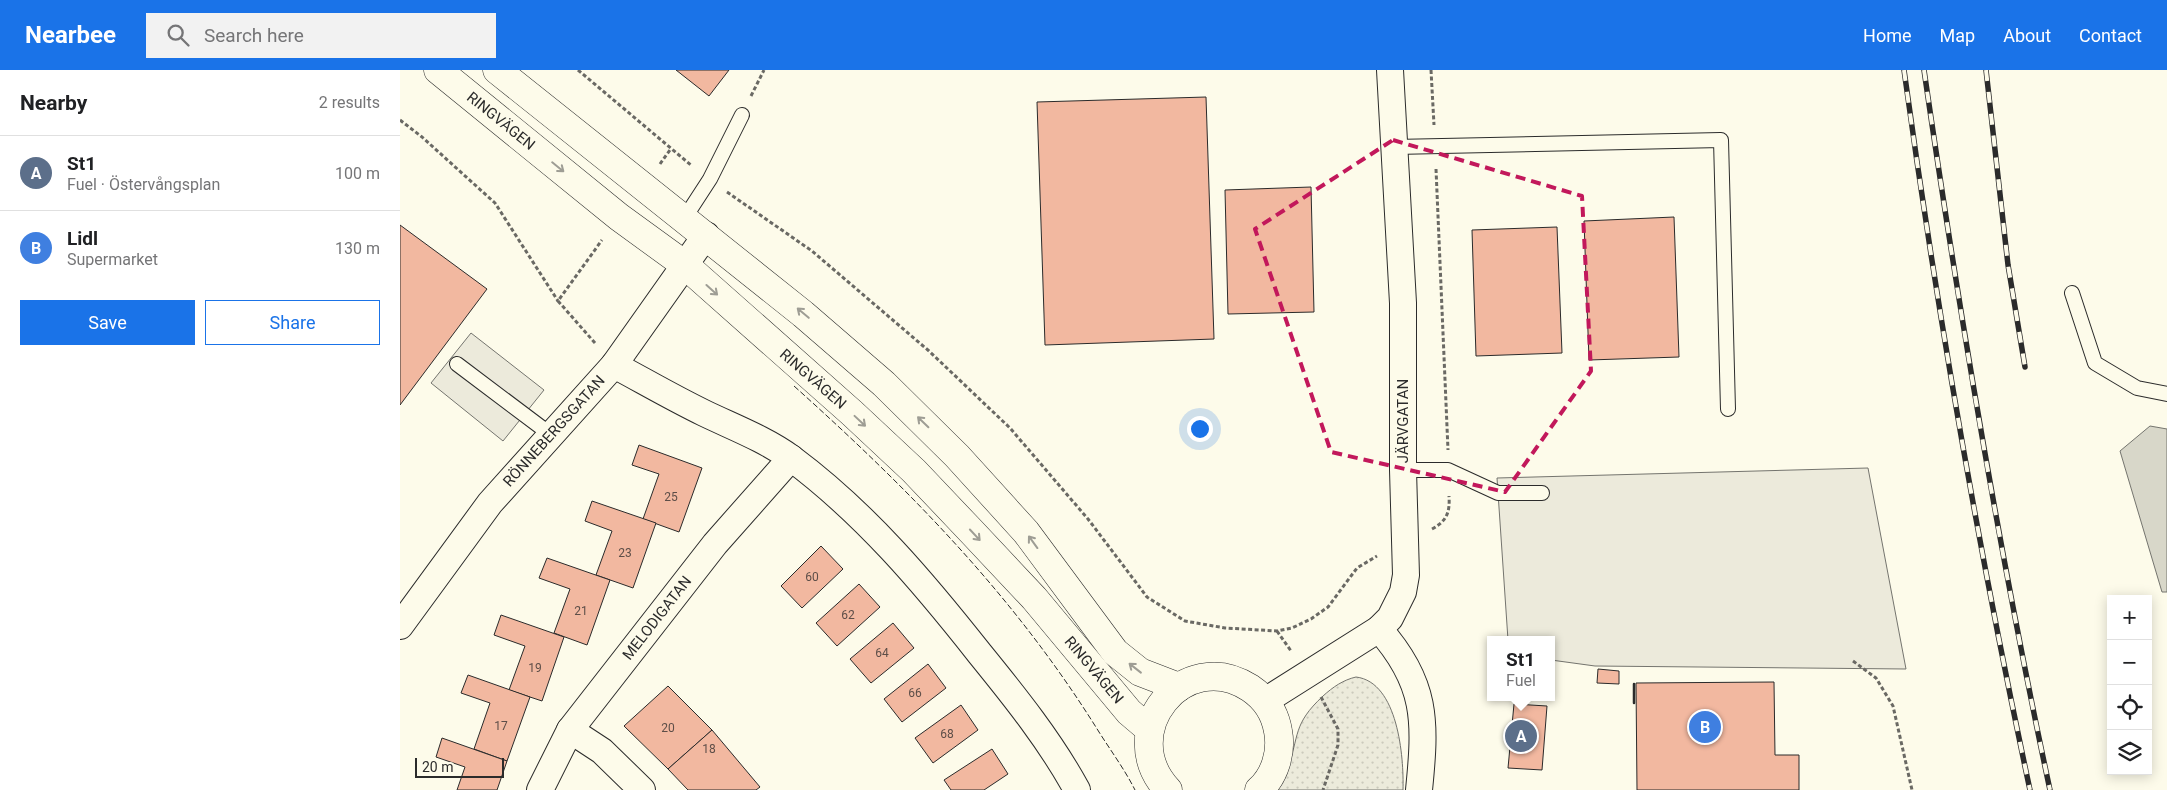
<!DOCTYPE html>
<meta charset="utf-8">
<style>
body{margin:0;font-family:Roboto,sans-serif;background:#f2f2f2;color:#202124}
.controls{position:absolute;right:15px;bottom:15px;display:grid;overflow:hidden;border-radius:0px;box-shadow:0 2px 12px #0003}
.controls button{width:45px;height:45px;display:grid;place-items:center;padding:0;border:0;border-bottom:1px solid #e0e0e0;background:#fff;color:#202124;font:25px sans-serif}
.scale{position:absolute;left:15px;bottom:12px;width:89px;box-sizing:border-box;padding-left:5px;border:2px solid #2b2b2b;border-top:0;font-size:14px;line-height:18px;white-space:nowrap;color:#2b2b2b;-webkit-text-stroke:4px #fdfbea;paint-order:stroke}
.you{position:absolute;left:799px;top:358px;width:18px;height:18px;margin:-12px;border:4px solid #fff;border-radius:50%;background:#1a73e8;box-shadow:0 0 0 8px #1a73e833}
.badge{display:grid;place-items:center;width:32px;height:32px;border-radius:50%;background:#1a73e8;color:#fff;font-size:16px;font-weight:700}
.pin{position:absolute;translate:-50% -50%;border:2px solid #fff;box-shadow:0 1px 5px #0006}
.popup{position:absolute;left:1087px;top:566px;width:68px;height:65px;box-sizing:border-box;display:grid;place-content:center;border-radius:0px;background:#fff;filter:drop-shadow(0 1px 4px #0005);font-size:16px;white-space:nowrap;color:#757577}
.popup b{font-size:19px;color:#202124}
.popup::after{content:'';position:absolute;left:50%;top:100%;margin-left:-10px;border:10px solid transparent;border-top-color:#fff}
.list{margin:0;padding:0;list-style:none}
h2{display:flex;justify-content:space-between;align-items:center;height:65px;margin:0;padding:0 20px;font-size:21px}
h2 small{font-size:16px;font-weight:400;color:#757577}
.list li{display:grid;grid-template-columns:32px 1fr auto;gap:15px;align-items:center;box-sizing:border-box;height:75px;padding:0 20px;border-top:1px solid #e0e0e0}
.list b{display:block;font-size:19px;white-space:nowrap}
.list p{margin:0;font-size:16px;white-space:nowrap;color:#757577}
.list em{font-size:16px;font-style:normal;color:#757577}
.actions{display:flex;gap:10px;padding:15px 20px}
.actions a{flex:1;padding:11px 0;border:1px solid #1a73e8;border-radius:0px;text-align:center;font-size:18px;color:#1a73e8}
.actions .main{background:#1a73e8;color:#fff}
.icon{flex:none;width:28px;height:28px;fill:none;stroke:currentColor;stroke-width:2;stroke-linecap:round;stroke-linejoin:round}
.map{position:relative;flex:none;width:1767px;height:720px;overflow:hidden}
header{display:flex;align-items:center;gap:30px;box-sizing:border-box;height:70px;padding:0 25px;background:#1a73e8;color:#fff}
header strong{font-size:24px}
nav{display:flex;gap:28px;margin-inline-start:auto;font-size:18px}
.search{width:350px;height:45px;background:#f2f2f2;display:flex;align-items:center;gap:12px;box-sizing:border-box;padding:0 18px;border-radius:0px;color:#757577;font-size:19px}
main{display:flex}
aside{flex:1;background:#fff}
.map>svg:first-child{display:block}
</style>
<header>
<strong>Nearbee</strong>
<div class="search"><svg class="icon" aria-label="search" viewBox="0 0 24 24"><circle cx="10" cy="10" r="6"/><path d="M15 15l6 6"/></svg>Search here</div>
<nav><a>Home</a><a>Map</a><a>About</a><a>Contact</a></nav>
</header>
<main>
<aside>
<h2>Nearby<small>2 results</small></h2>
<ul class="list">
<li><span class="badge" style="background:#5c6f8a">A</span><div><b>St1</b><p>Fuel · Östervångsplan</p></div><em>100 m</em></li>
<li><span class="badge" style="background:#3f7fe0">B</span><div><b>Lidl</b><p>Supermarket</p></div><em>130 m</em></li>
</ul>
<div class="actions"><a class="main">Save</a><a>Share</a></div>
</aside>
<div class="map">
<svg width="1767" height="720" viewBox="0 0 1767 720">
<defs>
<pattern id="grass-dots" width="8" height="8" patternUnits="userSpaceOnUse" patternTransform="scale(1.25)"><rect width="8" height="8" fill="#ecebdb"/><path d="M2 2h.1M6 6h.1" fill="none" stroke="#cbcabc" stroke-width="1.8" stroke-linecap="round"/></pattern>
</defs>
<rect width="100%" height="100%" fill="#fdfbea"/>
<path fill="url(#grass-dots)" stroke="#74746e" d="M956,607C998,612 1004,687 1003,720H876C880,714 885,707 887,700C900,665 892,655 923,626C933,617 943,610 956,607Z"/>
<g fill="#eceadb" stroke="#74746e">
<path d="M71,263L144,320L103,371L31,313Z"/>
<path d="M1468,398L1506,599L1195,596L1151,590V570H1108L1097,408Z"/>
</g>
<path fill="#d8d7c9" stroke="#74746e" d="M1750,356L1767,359V522H1762L1720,381Z"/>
<g fill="#f2b8a0" stroke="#2b2b2b">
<path d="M276,0H329L309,26Z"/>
<path d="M806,27L814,269L645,275L637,32Z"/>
<path d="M911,117L914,242L828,244L825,120Z"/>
<path d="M1274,147L1279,287L1189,290L1184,151Z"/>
<path d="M0,155L87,219L0,335Z"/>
<path d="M1157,157L1162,283L1076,286L1072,160Z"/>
<path d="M239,375L302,398L279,462L243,449L259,404L232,395Z"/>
<path d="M192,431L256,453L233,518L196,505L212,461L185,451Z"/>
<path d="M421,476L443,499L402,538L381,516Z"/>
<path d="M147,488L210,510L187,575L154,563L170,519L139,508Z"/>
<path d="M459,514L480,537L437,576L416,553Z"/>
<path d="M101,545L164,567L142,631L109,620L125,576L94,565Z"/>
<path d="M493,553L514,578L471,613L450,589Z"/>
<path d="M528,594L546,618L502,652L484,629Z"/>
<path d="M1198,599L1219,601V614L1197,613Z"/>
<path d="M68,605L130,627L107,691L74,679L90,633L61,623Z"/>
<path d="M1374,612L1375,685H1399V720H1237L1236,613Z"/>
<path d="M268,616L312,660L268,699L224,656Z"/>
<path d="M1114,634L1147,636L1142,700L1108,698Z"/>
<path d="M561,635L578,660L533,693L515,668Z"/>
<path d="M312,660L360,717L356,720H288L268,699Z"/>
<path d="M42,668L107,691L97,720H57L65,697L36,687Z"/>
<path d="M592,679L608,704L584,720H551L544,710Z"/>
</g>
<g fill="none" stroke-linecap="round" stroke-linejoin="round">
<g stroke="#2b2b2b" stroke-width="16">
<g id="lane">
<path d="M994,77L1321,70L1328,339"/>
<path d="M284,149L310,109L342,45"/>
<path d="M1672,223L1695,293L1737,318L1767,324"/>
<path d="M57,294L150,364"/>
<path d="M1003,400H1048L1098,423H1142"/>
</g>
</g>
<g stroke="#2b2b2b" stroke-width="28">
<g id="street">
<path d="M214,295C244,311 273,328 304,343C333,357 365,369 391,388C465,443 524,513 580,584C615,627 651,672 677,720"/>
<path d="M0,556L90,433L214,295L306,165"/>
<path d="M979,559C1027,613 1026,651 1019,720"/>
<path d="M865,631L979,559L990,548L1003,522L1006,505L1003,400V233L990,0"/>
<path d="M170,660L202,681L242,720"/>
<path d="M140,720L170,660L315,474L391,388"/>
</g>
</g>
<g stroke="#2b2b2b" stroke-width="29">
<g id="secondary">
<path d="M38,0L219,147L285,195L452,343L514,401L571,461L634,528L729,642L749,659"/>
<path d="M97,0L403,244L484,314L557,386L626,462L715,582L740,602L779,617"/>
<path d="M768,720C714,662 784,575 850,618C865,628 875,643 878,661C882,682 875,706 859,720"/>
</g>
</g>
<g stroke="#6a6964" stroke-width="3" stroke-dasharray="4 2.5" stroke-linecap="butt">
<path d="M178,0L292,96"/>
<path d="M1031,0L1034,55"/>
<path d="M351,26L364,0"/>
<path d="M0,50L22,67L95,133L158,231"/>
<path d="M260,94L270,80"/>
<path d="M1036,99L1048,380"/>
<path d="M327,122L412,181L529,281L610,358L688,449L747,527L785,551L825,558L877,561L892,558L911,549L928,537L957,498L977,486"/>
<path d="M195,273L158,231L202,170"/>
<path d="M1032,459C1047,451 1050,442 1049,426"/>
<path d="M877,561L891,581"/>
<path d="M1453,591L1476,608L1493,636L1512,720"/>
<path d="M921,627L938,659V675L923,720"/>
</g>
<use href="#lane" stroke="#fdfbea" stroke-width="14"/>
<use href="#street" stroke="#fdfbea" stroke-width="26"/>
<use href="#secondary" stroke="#fdfbea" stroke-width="28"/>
<g stroke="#2b2b2b" stroke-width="5.5">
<g id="rail">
<path d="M1504,0C1537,241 1579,482 1630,720"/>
<path d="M1524,0C1559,241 1599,482 1650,720"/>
<path d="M1586,0L1608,195L1625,297"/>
</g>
</g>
<use href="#rail" stroke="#fdfbea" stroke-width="4" stroke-dasharray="11" stroke-linecap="butt"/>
<path stroke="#2b2b2b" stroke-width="1" stroke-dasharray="6 2.5" stroke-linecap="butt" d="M394,316C512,422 615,527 699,662C711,681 725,700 735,720"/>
<path stroke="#2b2b2b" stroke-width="2.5" d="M1234,614V633"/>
</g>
<defs><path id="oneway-shaft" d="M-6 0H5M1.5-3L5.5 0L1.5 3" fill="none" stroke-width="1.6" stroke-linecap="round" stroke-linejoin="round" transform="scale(1.25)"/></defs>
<g stroke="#9e9d94">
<use href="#oneway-shaft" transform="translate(158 97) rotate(39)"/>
<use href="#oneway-shaft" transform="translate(312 220) rotate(42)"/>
<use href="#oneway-shaft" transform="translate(403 243) rotate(-140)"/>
<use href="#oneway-shaft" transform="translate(460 351) rotate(43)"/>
<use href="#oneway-shaft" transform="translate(523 352) rotate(-136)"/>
<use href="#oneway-shaft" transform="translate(575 465) rotate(47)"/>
<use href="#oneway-shaft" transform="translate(633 472) rotate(-126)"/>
<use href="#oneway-shaft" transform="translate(735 598) rotate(-142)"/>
</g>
<path fill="none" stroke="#c2185b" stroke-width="4" stroke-dasharray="10 6" stroke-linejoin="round" d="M993,70L1182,126L1191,301L1105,422L931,382L855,159Z"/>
<g text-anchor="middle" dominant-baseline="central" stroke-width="4" stroke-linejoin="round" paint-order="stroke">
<g font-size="12" fill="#5d4e48">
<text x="271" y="427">25</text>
<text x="225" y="483">23</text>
<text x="412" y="507">60</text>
<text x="181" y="541">21</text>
<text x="448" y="545">62</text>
<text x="482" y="583">64</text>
<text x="135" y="598">19</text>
<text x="515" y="623">66</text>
<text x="101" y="656">17</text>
<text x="268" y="658">20</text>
<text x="547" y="664">68</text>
<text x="309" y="679">18</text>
</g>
<g font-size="15" fill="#2b2b2b" stroke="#fdfbea">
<text transform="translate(101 51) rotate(39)">RINGVÄGEN</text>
<text transform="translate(413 309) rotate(41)">RINGVÄGEN</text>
<text transform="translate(1003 351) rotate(-90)">JÄRVGATAN</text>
<text transform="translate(154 361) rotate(-48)">RÖNNEBERGSGATAN</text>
<text transform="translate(257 548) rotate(-52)">MELODIGATAN</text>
<text transform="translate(694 600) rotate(50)">RINGVÄGEN</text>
</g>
</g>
</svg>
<div class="controls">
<button>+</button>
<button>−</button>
<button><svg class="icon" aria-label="locate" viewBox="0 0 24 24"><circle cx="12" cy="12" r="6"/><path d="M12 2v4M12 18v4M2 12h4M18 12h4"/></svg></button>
<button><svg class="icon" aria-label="layers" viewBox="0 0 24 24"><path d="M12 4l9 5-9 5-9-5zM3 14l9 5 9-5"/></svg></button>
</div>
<div class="scale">20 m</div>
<div class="you"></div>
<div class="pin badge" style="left:1121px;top:666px;background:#5c6f8a">A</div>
<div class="popup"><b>St1</b>Fuel</div>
<div class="pin badge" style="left:1305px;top:657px;background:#3f7fe0">B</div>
</div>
</main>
